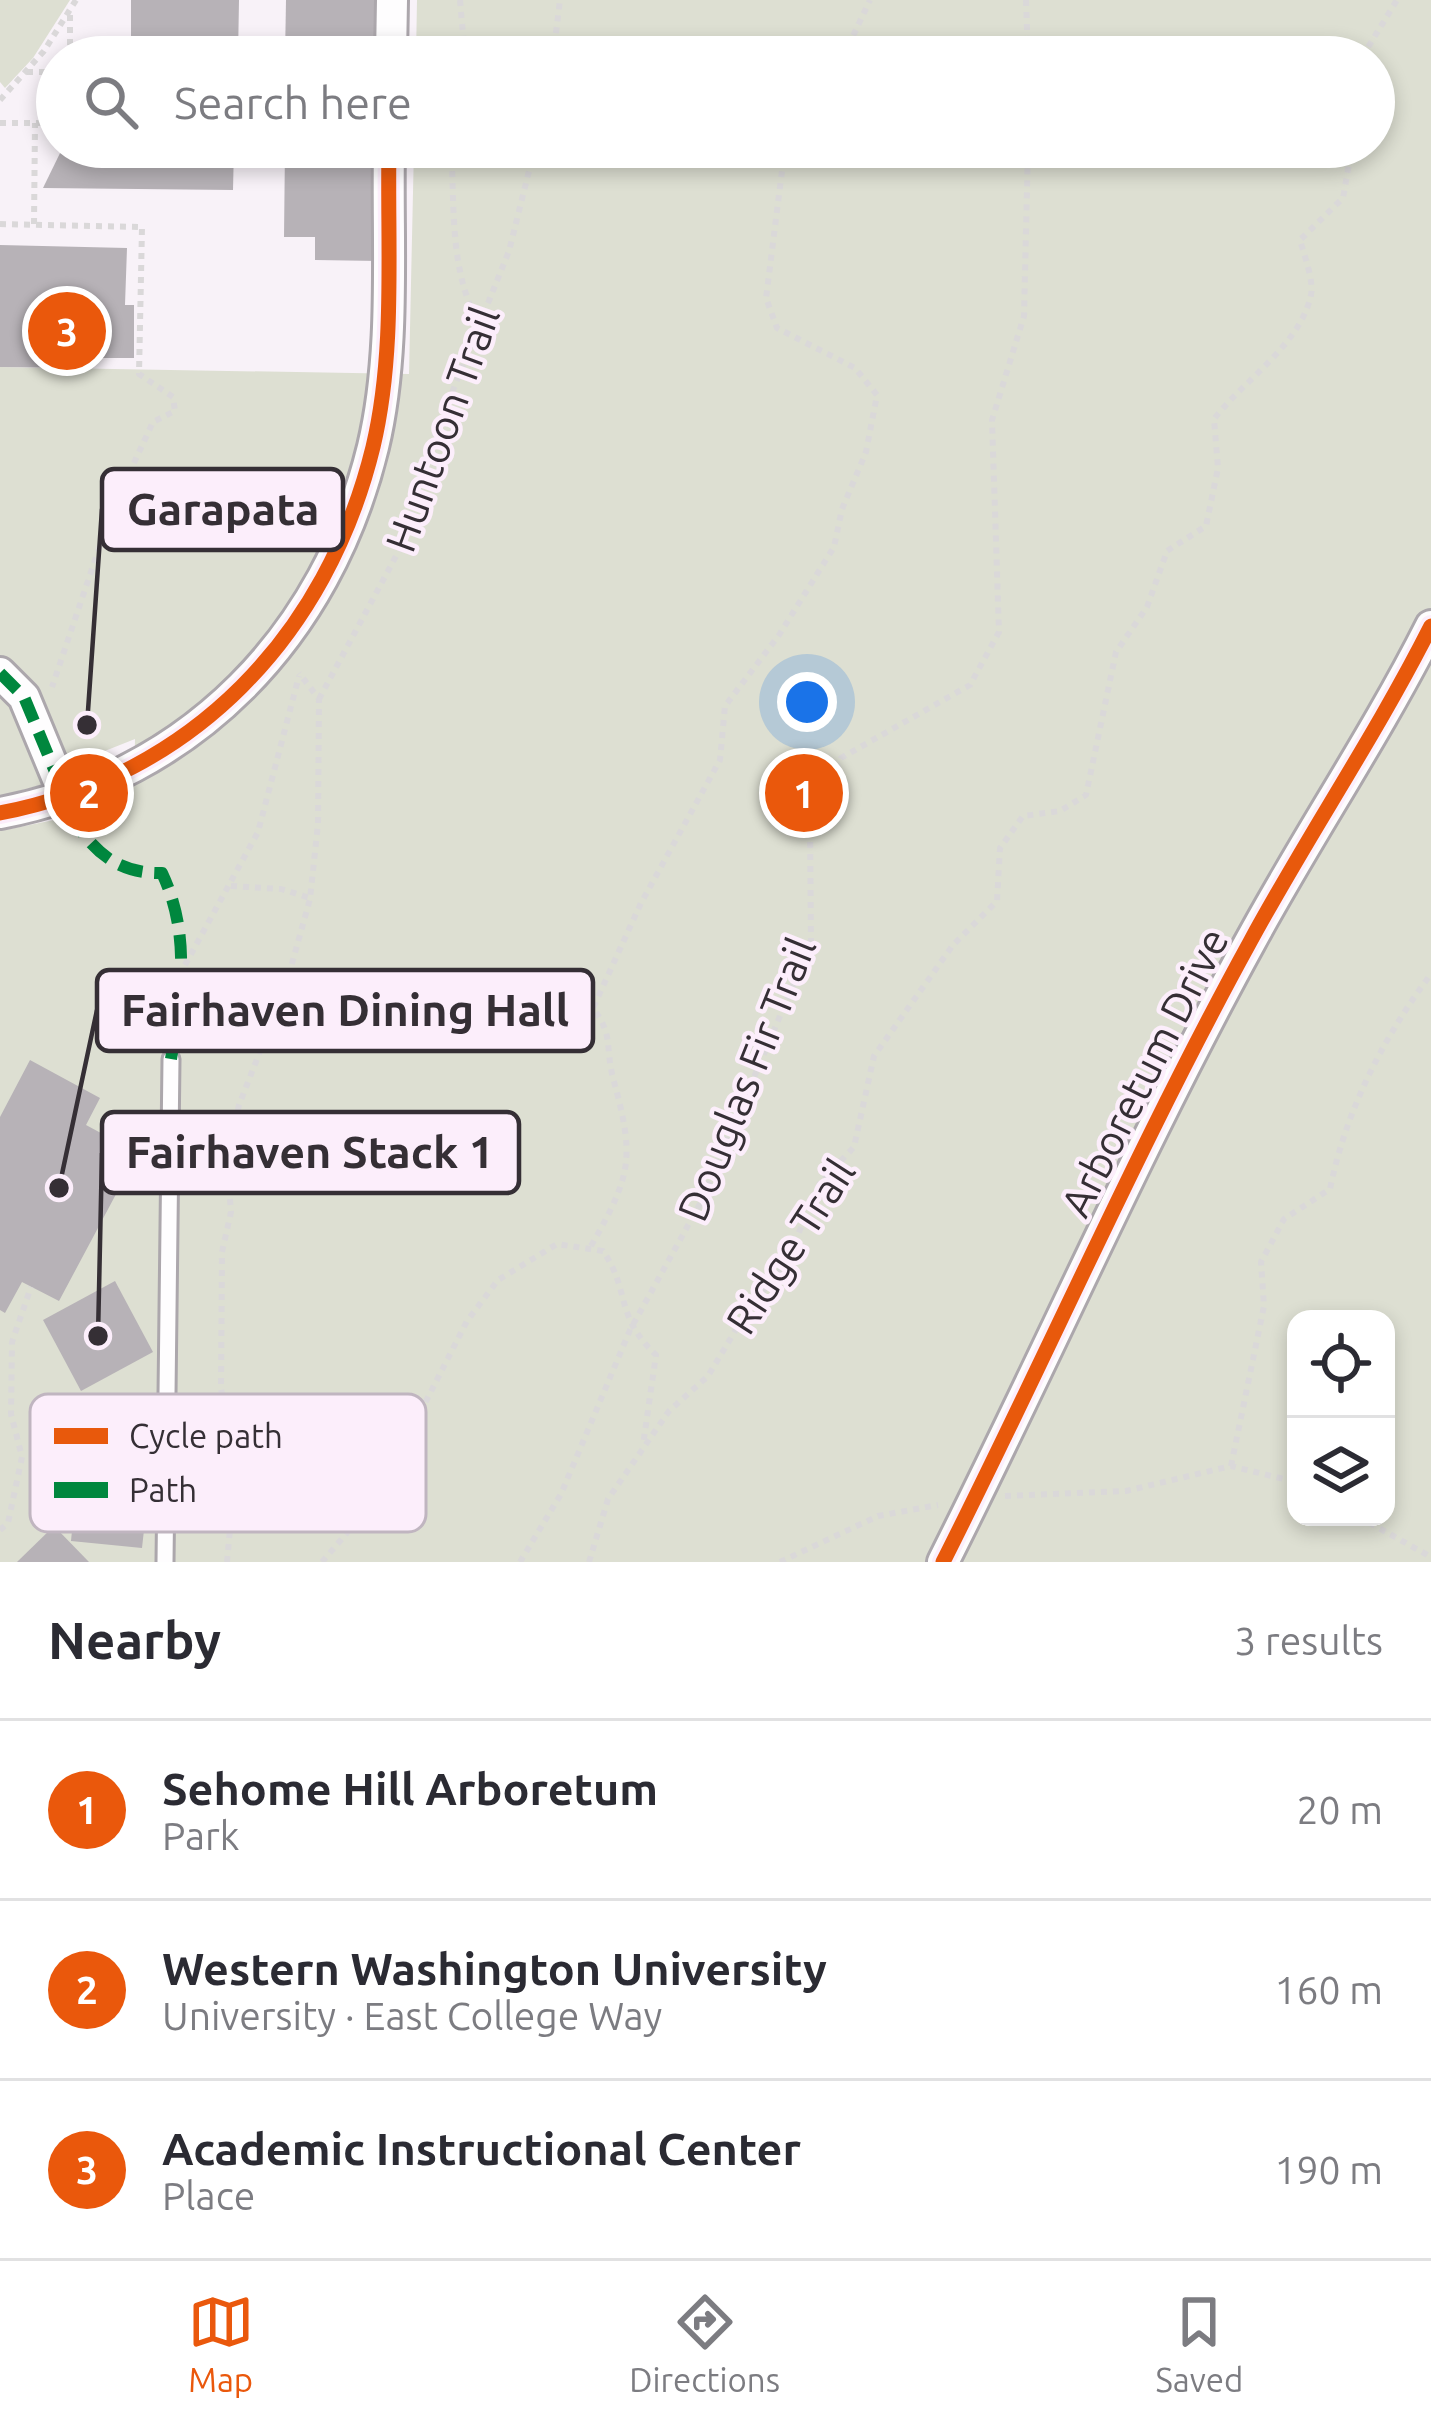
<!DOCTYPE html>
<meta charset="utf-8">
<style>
body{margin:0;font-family:Ubuntu,sans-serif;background:#f7f7f7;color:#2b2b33}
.controls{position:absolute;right:36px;bottom:36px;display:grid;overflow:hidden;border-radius:24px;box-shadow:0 6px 18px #0003}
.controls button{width:108px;height:108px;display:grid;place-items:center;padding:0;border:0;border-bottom:3px solid #e1e1e2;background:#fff;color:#2b2b33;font:60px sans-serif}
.you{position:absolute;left:807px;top:702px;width:42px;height:42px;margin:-30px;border:9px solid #fff;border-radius:50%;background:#1a73e8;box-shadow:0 0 0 18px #1a73e833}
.badge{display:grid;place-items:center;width:78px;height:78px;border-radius:50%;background:#ea580c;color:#fff;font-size:39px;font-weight:700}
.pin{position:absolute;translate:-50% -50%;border:6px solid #fff;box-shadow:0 3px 12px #0006}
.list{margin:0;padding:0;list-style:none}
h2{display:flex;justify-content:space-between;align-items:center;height:156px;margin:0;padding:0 48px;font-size:51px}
h2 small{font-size:39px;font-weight:400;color:#7c7c81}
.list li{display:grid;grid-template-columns:78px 1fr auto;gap:36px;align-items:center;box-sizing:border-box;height:180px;padding:0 48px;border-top:3px solid #e1e1e2}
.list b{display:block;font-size:45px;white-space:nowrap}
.list p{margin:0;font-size:39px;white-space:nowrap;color:#7c7c81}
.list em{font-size:39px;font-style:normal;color:#7c7c81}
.icon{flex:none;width:66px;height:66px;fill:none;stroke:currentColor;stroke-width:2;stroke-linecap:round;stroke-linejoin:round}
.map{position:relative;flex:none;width:1431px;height:1562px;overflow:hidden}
.search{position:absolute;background:#fff;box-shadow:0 6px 18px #0003;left:36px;right:36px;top:36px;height:132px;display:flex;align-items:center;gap:30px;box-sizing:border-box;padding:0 42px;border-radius:66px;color:#7c7c81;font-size:45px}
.sheet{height:696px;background:#fff}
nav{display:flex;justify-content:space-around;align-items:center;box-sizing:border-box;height:168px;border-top:3px solid #e1e1e2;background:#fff;font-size:33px;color:#7c7c81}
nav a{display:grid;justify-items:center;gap:6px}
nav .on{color:#ea580c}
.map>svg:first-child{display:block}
</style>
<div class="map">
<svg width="1431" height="1562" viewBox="0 0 1431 1562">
<rect width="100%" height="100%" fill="#f8f2f8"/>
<g fill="#dddfd2" fill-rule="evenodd">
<path d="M0,0H70L33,58L5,88L0,82Z"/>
<path d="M417,0H1431V1562H0V831L103,810L134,783L135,739L67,766L0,663V367L409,374L414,147H1374V57H416ZM1296,1319H1386V1517H1296Z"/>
<path d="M0,680L8,688L45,784L0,796Z"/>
</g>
<g fill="#b7b2b7">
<path d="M131,0H239L238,57H96L106,36L131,37Z"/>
<path d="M286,0H379V57H285Z"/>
<path d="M63,147H234L233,190L43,188Z"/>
<path d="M285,147H379V261L315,260V237H284Z"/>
<path d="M0,245L127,248L125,305H134V358H91V368L0,367Z"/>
<path d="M30,1060L100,1098L86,1125L138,1153L59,1301L22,1282L5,1313L0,1310V1117Z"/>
<path d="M115,1281L153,1352L81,1391L43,1320Z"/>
<path d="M44,1394L137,1403L131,1465L151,1467L142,1548L71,1541L78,1470L36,1466Z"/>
<path d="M54,1526L89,1562H17Z"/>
</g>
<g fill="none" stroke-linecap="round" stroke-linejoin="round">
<g stroke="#aca7ac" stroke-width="21">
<path id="lane" d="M165,1562L171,1059"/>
</g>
<g stroke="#aca7ac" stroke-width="36">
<g id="street">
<path d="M391,57L392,0"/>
<path d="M0,673L24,697L58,779"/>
<path d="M0,813C193,776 327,635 373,447C396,351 387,244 389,147"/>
<path d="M943,1562C1047,1356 1139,1144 1250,942C1308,835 1376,735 1431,626"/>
</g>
</g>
<g stroke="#dad8d9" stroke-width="6" stroke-dasharray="6 6" stroke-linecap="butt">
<path d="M460,0L465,57"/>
<path d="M1026,0L1028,57"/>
<path d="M70,57V13"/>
<path d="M553,57L560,0"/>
<path d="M843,57L870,0"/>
<path d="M1362,57L1397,0"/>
<path d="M27,72H57"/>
<path d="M0,100L44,51L76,0"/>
<path d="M0,123H57"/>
<path d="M451,147C455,208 449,267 478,323"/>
<path d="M515,147L533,156"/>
<path d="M0,224L142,227L139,374L173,397L175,411L153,422L112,510L52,687"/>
<path d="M34,224L35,123"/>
<path d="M319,699L402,545L435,435L509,251L535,147"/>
<path d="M231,886L281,889L310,898"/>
<path d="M185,965L258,832L299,676"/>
<path d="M591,1246C632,1174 635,1158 613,1078C605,1047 614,1036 593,1008L641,903L720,760L725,706L779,635L834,547L842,509L866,452L877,395L855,368L777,328L766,298L782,171L796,147"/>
<path d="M1231,1466L1264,1306L1261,1262L1284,1219L1330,1189C1346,1110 1383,1038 1431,974"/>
<path d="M1005,1496L1126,1491L1231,1466L1296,1482"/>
<path d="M1359,1517L1431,1557"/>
<path d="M0,1530L8,1523L22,1457L11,1414L12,1342L31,1287"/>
<path d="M227,1562L236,1462L221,1389L222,1252L231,1212L227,1160L239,1105L286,985L310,899L318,824L319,699L299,673"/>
<path d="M322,1562L376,1499L467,1321L498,1280L557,1244L603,1251C631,1292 614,1315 656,1355L643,1445"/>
<path d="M520,1562L561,1494L630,1330L701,1202L811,943L810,826L841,758L970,685L999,632L992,420L1024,316L1028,147"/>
<path d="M589,1562L608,1499L669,1411L708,1376L749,1308L785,1265L820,1183L854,1147L874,1056L953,945L997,901L1000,848L1023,816L1060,811L1086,795L1116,652L1147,607L1167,551L1206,526L1218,468L1214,419C1245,379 1300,345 1311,295C1314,280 1304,255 1300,240L1343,198L1352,147"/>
<path d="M780,1562L878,1516L938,1505"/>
</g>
<use href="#lane" stroke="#fefdfe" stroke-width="15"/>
<use href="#street" stroke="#fefdfe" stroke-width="30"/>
<g stroke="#00873e" stroke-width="12" stroke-dasharray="24 12" stroke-linecap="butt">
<path d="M0,673L24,697L58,779"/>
<path d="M70,814C92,850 116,874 162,873C191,935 181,994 171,1059"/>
</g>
<g stroke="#fceefb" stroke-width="22">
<g id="cycleway">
<path d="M0,813C193,776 327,635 373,447C396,351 387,244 389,147"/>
<path d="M943,1562C1047,1356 1139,1144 1250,942C1308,835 1376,735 1431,626"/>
</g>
</g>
<use href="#cycleway" stroke="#e8590c" stroke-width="15"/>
</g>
<g text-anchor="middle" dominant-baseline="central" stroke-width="9" stroke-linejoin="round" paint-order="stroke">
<g font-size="42" fill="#352f35" stroke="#fceefb">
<text transform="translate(442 429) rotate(-70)">Huntoon Trail</text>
<text transform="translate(1144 1072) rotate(-63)">Arboretum Drive</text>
<text transform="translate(746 1079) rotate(-68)">Douglas Fir Trail</text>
<text transform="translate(790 1246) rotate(-57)">Ridge Trail</text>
</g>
</g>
<rect x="30" y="1394" width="396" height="138" rx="18" fill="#fceefb" stroke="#c0b5c0" stroke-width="3"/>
<rect x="54" y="1428" width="54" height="16" fill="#e8590c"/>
<rect x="54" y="1482" width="54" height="16" fill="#00873e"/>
<g font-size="33" fill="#352f35">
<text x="129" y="1448">Cycle path</text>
<text x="129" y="1502">Path</text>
</g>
<path fill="none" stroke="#352f35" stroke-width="4.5" d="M87 725L102 509M59 1188L97 1010M98 1336L102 1153"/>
<g fill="#352f35" stroke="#fceefb" stroke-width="4.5">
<circle cx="87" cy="725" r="12"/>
<circle cx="59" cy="1188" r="12"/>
<circle cx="98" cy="1336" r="12"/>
</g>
<g fill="#fceefb" stroke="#352f35" stroke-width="4.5">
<rect x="102" y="469" width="241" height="81" rx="12"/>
<rect x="97" y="970" width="496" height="81" rx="12"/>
<rect x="102" y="1112" width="417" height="81" rx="12"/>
</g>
<g font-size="45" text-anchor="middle" font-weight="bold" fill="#352f35">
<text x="223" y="525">Garapata</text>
<text x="345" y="1026">Fairhaven Dining Hall</text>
<text x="310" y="1168">Fairhaven Stack 1</text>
</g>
</svg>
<div class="controls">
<button><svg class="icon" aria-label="locate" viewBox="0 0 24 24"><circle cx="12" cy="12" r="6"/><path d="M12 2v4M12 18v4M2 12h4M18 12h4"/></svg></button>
<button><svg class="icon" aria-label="layers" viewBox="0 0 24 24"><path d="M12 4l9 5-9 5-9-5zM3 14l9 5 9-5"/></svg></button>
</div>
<div class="you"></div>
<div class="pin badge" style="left:804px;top:793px">1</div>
<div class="pin badge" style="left:89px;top:793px">2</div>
<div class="pin badge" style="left:67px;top:331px">3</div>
<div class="search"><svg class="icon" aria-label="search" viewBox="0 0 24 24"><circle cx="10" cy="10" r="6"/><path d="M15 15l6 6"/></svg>Search here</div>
</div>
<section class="sheet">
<h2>Nearby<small>3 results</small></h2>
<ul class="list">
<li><span class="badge">1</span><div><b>Sehome Hill Arboretum</b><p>Park</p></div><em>20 m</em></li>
<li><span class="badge">2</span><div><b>Western Washington University</b><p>University · East College Way</p></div><em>160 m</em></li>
<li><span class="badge">3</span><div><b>Academic Instructional Center</b><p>Place</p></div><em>190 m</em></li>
</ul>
</section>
<nav>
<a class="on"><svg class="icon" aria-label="map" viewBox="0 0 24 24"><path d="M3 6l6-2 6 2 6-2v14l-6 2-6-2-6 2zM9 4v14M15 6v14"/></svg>Map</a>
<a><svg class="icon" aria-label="directions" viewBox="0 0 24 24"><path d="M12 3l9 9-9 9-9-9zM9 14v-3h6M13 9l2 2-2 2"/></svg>Directions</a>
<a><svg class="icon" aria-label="saved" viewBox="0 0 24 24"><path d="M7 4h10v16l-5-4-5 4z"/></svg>Saved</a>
</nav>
